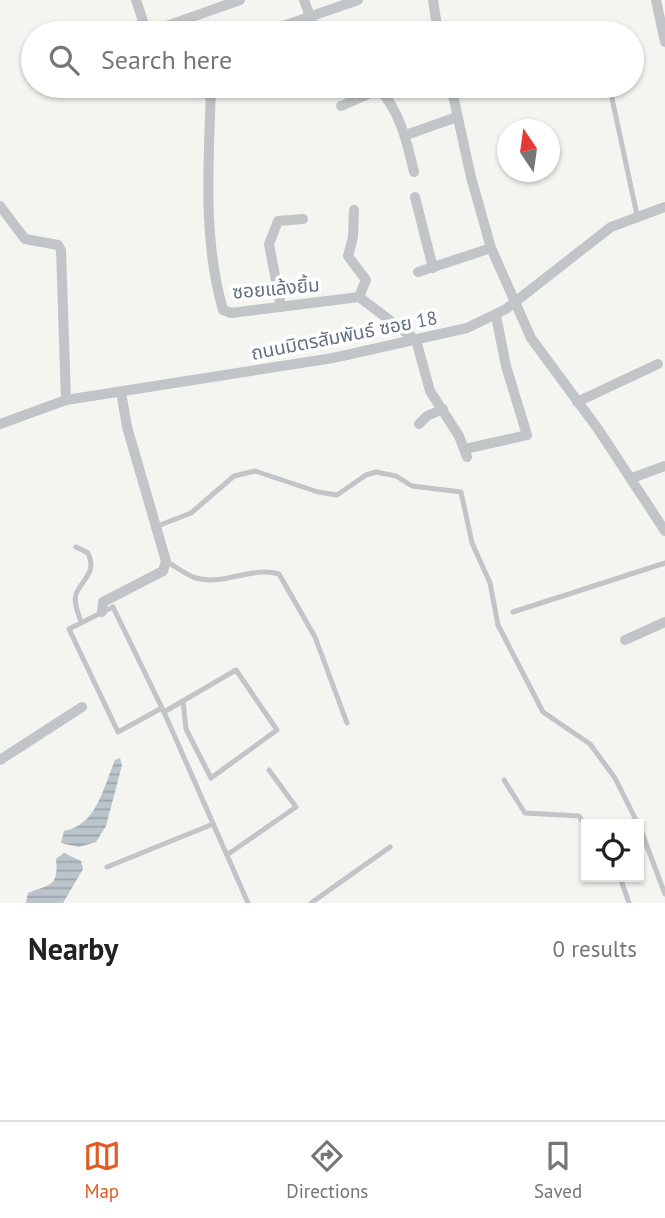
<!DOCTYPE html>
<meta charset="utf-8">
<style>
body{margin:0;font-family:"PT Sans","Noto Sans Thai",sans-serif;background:#f6f6f6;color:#222}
.controls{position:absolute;right:21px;bottom:21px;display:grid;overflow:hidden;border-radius:0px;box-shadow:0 2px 5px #0004}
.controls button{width:63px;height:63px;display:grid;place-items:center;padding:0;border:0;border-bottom:2px solid #e0e0e0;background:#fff;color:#222;font:35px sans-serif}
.compass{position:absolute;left:497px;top:119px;width:63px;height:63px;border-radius:50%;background:#fff;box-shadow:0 2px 5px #0004;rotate:347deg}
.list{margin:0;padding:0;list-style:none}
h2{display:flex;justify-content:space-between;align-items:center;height:91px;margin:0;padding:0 28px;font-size:30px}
h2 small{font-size:23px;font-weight:400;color:#767676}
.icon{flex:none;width:38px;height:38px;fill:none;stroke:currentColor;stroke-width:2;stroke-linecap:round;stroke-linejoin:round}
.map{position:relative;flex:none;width:665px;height:903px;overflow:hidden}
.search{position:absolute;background:#fff;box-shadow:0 2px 5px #0004;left:21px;right:21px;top:21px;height:77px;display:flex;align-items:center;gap:18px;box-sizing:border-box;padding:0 24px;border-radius:38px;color:#767676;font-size:26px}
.sheet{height:217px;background:#fff}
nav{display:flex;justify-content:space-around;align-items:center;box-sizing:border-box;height:98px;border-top:2px solid #e0e0e0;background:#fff;font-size:19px;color:#767676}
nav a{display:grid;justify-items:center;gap:4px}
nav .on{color:#df5c25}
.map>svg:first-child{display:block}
</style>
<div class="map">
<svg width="665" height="903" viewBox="0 0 665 903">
<defs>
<pattern id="water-rules" width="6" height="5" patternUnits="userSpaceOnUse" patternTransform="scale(1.75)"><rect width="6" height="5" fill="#bac4ca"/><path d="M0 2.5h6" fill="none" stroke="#9ba4a9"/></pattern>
</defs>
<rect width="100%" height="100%" fill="#f4f4f0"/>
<g fill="url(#water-rules)">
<path d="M120,758L122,765L106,826L96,842L79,847L61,843L64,831C97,825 103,788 115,760Z"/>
<path d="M64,853L81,861L83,869L63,903H26L28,893C50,884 59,887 56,859Z"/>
</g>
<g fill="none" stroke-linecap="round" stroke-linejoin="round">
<g stroke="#c1c5c8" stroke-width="5">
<path d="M610,89L637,215"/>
<path d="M155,527L191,513L234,476L255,471L318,492L337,495L366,475L376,472L396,476L412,486L461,492L472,543L490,583L498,625L543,712L590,744L615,778L638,824"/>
<path d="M76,547L88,553C97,573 83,578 76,594C73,603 79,614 81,623"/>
<path d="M166,561C175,566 186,575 196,578C223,586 252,566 279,574L315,637L347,723"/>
<path d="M513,612L665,563"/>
<path d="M162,708L118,732L69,629L113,607L162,708L164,712L248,903"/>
<path d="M164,712L236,670L277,730L211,778L186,729L183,701"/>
<path d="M504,780L525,813L579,816L586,827"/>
<path d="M639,825L665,894"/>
<path d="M227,855L296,807L269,770"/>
<path d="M107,867L213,824"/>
<path d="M620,877L629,903"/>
<path d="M311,903L390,847"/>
</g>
<g stroke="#c1c5c8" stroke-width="10">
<path d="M136,0L147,33"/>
<path d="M304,0L316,33"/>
<path d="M433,0L438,33"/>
<path d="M656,0L665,42"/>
<path d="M161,28L240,0"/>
<path d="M263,33L358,0"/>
<path d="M382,33L395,29"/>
<path d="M211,86C209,160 202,237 223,310L231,313L359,297L416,340L430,391L459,436L467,457"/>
<path d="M377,86C399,109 407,141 414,172"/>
<path d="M451,86L471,177L491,248L531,338L598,429L665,531"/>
<path d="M341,106L380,89"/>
<path d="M406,135L457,117"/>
<path d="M415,197L433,268"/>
<path d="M0,206L25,239L58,245L61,250L66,400"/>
<path d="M354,210L353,237L348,256L366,280L359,297"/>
<path d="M418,272L491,248"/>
<path d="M281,307L269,244L278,221L303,219"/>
<path d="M577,402L658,364"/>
<path d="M0,424L66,400L333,358L467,328L506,309L611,227L665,207"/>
<path d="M419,424L427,416L443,409"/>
<path d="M465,449L527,435L506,366L496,316"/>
<path d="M632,478L665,466"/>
<path d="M102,612L103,602L163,571L166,561L127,427L121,392"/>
<path d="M625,640L665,622"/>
<path d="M0,760L82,707"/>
</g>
</g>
<g text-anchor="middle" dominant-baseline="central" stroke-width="7" stroke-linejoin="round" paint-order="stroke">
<g font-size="19" fill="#637280" stroke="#fff">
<text transform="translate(276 288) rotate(-5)">ซอยแล้งยิ้ม</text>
<text transform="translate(344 335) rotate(-11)">ถนนมิตรสัมพันธ์ ซอย 18</text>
</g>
</g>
</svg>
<div class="controls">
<button><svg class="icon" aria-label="locate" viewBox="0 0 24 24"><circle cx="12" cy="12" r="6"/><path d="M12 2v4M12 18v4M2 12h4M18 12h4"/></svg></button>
</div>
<svg class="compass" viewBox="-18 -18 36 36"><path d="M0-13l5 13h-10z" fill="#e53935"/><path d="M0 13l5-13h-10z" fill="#767676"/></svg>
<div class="search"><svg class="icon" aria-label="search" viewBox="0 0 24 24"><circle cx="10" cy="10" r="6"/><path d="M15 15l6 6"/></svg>Search here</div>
</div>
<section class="sheet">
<h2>Nearby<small>0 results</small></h2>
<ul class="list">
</ul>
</section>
<nav>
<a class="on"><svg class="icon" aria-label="map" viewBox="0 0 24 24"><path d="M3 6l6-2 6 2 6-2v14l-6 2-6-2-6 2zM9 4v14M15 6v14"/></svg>Map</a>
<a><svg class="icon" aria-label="directions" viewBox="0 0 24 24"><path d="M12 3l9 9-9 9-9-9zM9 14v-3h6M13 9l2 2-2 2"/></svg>Directions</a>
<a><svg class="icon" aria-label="saved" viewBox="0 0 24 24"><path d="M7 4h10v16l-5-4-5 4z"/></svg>Saved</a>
</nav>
